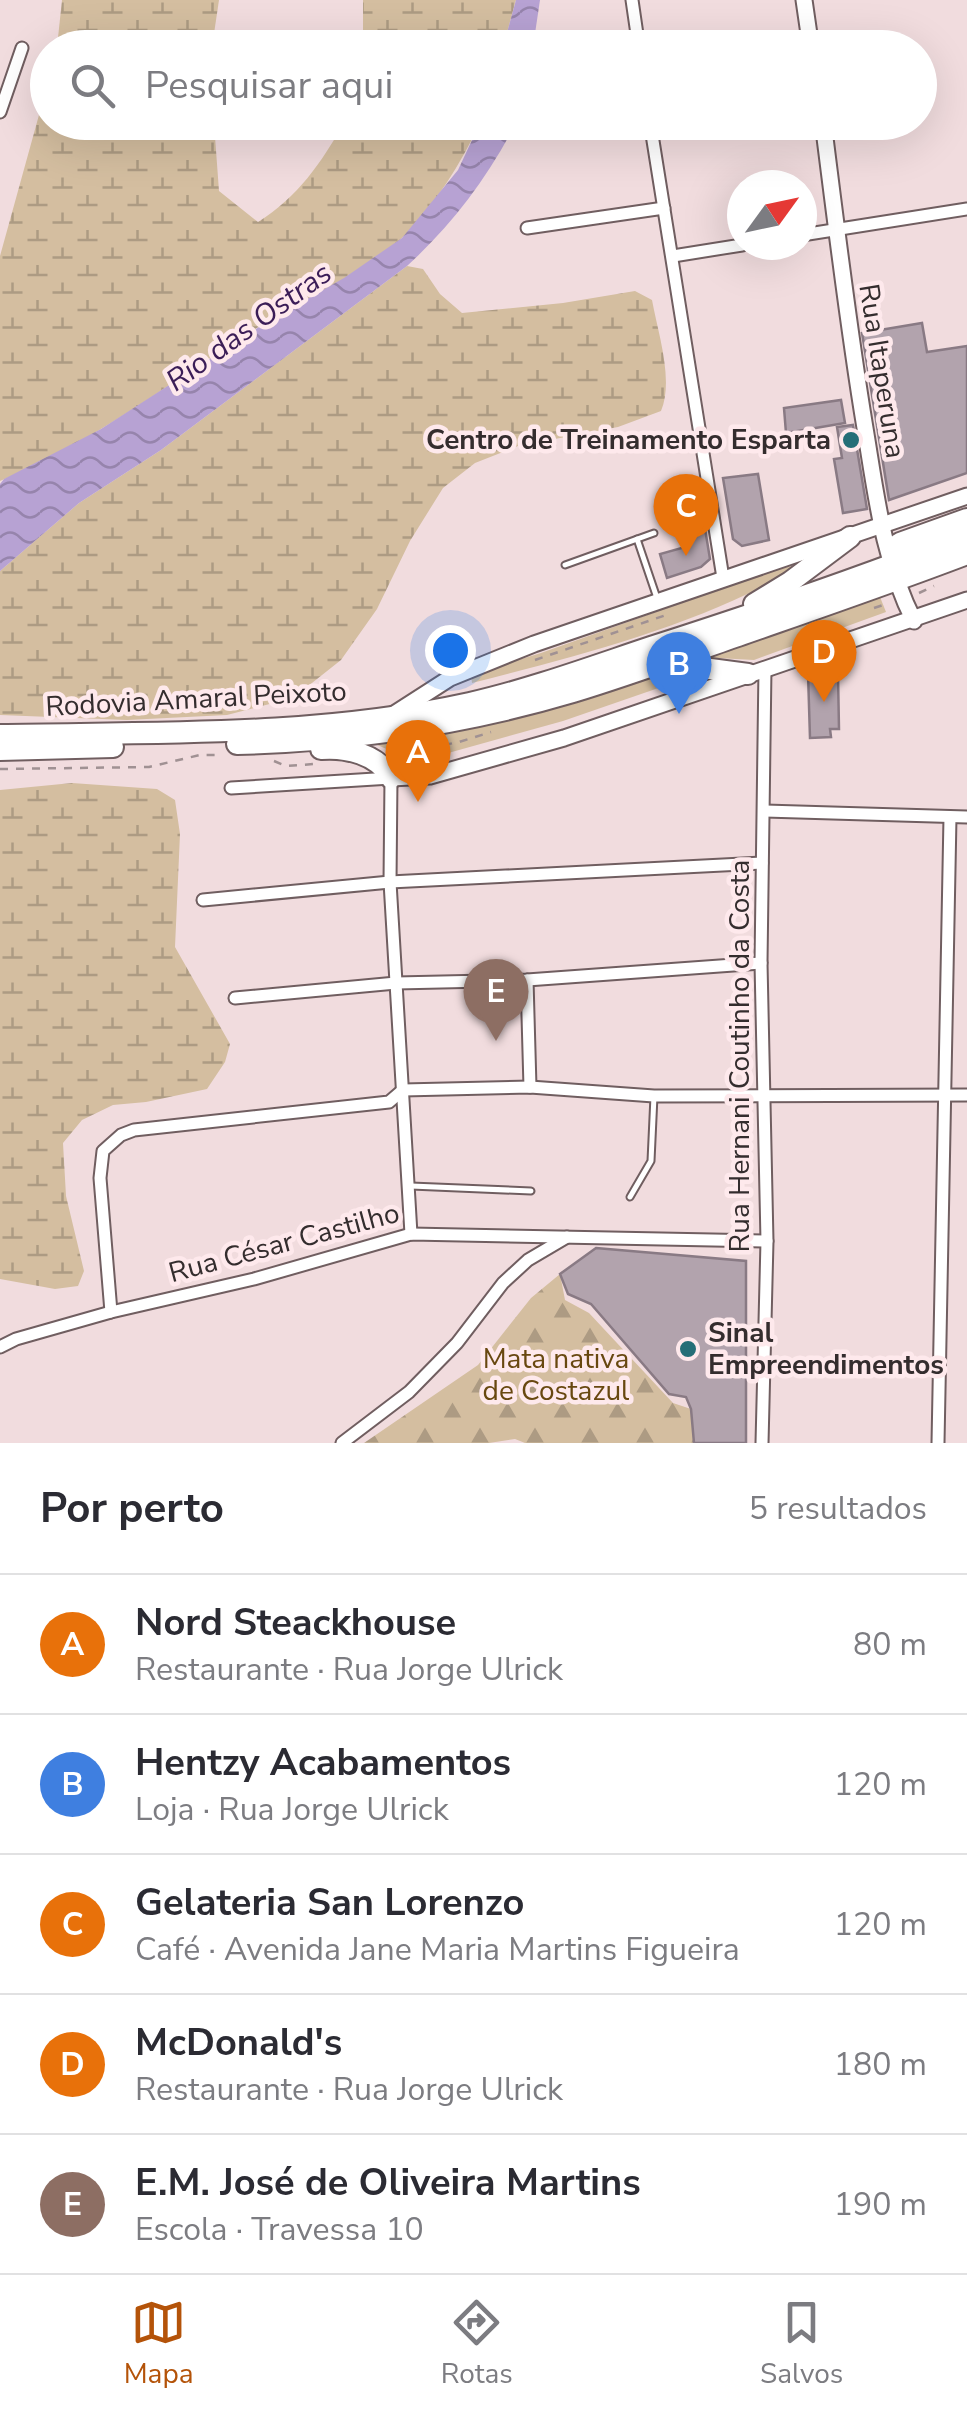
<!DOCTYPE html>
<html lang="pt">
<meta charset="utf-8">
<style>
body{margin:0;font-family:"Nunito Sans",sans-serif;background:#f7f7f7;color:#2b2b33}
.compass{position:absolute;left:727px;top:170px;width:90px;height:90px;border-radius:50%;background:#fff;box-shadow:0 10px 40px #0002;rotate:57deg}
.you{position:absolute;left:450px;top:650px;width:35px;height:35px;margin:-25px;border:8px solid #fff;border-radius:50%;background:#1a73e8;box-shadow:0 0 0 15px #1a73e833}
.badge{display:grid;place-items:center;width:65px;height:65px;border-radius:50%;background:#b45309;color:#fff;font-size:32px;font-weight:700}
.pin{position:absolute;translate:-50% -82px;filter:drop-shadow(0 2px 5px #0008)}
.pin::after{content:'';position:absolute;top:52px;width:35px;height:30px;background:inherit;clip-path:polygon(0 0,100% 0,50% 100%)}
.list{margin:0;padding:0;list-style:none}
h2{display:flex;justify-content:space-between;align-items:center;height:130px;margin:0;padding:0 40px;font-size:42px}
h2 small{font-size:32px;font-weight:400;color:#7c7c81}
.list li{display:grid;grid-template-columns:65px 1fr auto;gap:30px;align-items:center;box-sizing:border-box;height:140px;padding:0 40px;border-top:2px solid #e1e1e2}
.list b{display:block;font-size:38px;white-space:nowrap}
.list p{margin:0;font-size:32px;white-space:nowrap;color:#7c7c81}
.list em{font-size:32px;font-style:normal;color:#7c7c81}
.icon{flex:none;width:55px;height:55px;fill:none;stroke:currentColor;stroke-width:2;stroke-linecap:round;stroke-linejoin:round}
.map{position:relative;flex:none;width:967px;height:1443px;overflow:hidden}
.search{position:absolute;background:#fff;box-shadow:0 10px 40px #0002;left:30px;right:30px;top:30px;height:110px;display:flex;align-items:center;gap:25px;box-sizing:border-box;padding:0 35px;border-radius:55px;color:#7c7c81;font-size:38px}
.sheet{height:830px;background:#fff}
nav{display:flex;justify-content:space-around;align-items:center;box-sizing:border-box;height:140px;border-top:2px solid #e1e1e2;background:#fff;font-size:28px;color:#7c7c81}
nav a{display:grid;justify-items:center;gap:5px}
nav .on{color:#b45309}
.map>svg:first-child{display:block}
</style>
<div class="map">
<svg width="967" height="1443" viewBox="0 0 967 1443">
<defs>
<pattern id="forest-firs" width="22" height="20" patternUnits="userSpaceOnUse" patternTransform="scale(2.5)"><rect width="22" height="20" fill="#d4bea0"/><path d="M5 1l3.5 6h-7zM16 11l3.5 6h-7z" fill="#ad9b83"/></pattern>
<pattern id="wetland-marsh" width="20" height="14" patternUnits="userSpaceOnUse" patternTransform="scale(2.5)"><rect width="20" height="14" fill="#d4bea0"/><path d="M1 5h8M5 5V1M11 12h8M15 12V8" fill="none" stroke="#ad9b83"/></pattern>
<pattern id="water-waves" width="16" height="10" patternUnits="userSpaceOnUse" patternTransform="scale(2.5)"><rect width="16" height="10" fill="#b7a2d3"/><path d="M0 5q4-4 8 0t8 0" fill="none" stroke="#9684ac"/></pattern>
</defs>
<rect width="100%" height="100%" fill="#f1dcde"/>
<path fill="url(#forest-firs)" d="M560,1274L565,1300L589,1313L673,1403L691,1409L694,1443H525L515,1439L489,1443H364L478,1365L531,1298Z"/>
<g fill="url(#wetland-marsh)">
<path d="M62,0H219L212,47H57Z"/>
<path d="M363,0H516L503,47L363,48Z"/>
<path d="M47,86L48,122L214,123L219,191L258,222C298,197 321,163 344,123H480C460,165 437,202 404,236C371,269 316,293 275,317C184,371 99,441 0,481V256Z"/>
<path d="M407,266L423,269L440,294L462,313L563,303L635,291L652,300C658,333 674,380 661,411L618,427L518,446L475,463L443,488L410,541L377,609L341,660L293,698L227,715L127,720L0,715V571L79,503L161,450Z"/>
<path d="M72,783L157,789L175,800L180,834L175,947L230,1044L225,1062L207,1089L146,1102L113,1105L82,1120L63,1143L66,1196L84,1271L78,1286L55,1289L0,1279V790Z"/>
</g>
<g fill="#d4bea0">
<path d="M803,564C704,624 584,654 472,683L471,674L541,653L776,569Z"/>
<path d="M878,592L886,612L754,660L699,657Z"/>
<path d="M662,669L699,674L563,721L416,762L366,740Z"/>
</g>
<g fill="url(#water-waves)">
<path d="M516,0H540L533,47H503Z"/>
<path d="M480,123H516C488,177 452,225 407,266L161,450L79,503L0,571V484L4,479L101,429L273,318L344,278L402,238L458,170Z"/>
</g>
<g fill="#b2a3ad" stroke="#897a84" stroke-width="2.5">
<path d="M922,323L927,352L967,346V473L889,500L862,333Z"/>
<path d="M841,400L845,423L786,433L784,408Z"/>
<path d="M853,425L867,509L843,513L834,459L842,458L837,427Z"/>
<path d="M758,474L769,540L742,546L733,539L723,478Z"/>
<path d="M697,480L710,559L701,567L667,578L660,554L689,546L667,490Z"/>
<path d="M808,673L838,674L839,729H830L831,737L810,738Z"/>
<path d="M596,1248L746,1261V1443H694L691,1409L686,1397L669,1394L591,1304L568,1294L560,1274Z"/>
</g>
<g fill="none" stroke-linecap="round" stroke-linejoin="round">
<g stroke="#705e60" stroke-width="9">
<g id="lane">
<path d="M637,539L657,598"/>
<path d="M565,565L654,533"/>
<path d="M411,1186L531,1191"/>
<path d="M630,1197L651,1161L654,1096"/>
</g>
</g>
<g stroke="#705e60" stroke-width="15">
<g id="street">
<path d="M632,0L639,48"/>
<path d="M0,112L22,48"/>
<path d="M650,122L723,578"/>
<path d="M552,129L595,122"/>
<path d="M527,228L664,208"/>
<path d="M802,235L967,209"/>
<path d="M673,256L742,245"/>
<path d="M231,788L391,778L390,882L411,1234"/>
<path d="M765,811L967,817"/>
<path d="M203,900L390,882L762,863"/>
<path d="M527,980L530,1087"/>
<path d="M235,998L396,983L527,980L761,963"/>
<path d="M111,1312L100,1178L103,1151L121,1135L134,1130L389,1102L403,1090L530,1087L654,1096L967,1095"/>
<path d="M0,1347L16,1339L111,1312L254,1279L411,1234L767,1241"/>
<path d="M342,1443L409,1392L457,1343L503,1283L528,1260L567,1237"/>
<path d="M762,1443L767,1241L761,963L765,668"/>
<path d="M938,1443L950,817"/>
</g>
</g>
<g stroke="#705e60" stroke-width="19">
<g id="secondary">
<path d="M804,0L811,48"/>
<path d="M823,122C836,224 848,326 865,428C876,494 883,560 914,621"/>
<path d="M394,714L450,678L534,644L967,496"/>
<path d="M391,778L430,776L564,738L967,600"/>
</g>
</g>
<g stroke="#705e60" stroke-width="24">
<g id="highway">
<path d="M890,566L900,543L967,519"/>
<path d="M754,604L790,582L850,537"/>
<path d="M665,663L748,674"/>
<path d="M0,735C156,732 316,737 470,703C531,689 591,667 651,647C757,613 863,577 967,536"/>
<path d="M237,744C350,741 465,724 573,692C629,675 683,655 738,636C815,609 891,583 967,554"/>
<path d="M321,749C346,747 378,754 391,778"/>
<path d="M0,750L113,747"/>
</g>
</g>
<g stroke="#a09193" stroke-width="2.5" stroke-dasharray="8 8" stroke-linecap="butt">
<path d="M919,593L934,586"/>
<path d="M874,608L883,605"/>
<path d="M535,660L669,614"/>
<path d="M440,666L459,652L464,659"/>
<path d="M397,754L459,742L491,732"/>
<path d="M274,761L286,766L314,764"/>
<path d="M0,769L149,767L200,755H222"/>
</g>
<use href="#lane" stroke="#fff" stroke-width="5"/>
<use href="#street" stroke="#fff" stroke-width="11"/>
<use href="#secondary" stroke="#fff" stroke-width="15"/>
<use href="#highway" stroke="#fff" stroke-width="20"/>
</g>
<g fill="#256e77" stroke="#fee9ec" stroke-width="4">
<circle cx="851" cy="440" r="10"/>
<circle cx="688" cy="1349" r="10"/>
</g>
<g text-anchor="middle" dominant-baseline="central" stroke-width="9" stroke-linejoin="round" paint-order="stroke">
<g font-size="28" fill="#342d2e" stroke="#fee9ec">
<text transform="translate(882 371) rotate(81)">Rua Itaperuna</text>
<text transform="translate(196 699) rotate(-3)">Rodovia Amaral Peixoto</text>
<text transform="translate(740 1056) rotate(-90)">Rua Hernani Coutinho da Costa</text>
<text transform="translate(284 1243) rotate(-15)">Rua César Castilho</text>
</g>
<g font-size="28" font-weight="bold" fill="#342d2e" stroke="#fee9ec" text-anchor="end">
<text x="831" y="440">Centro de Treinamento Esparta</text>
<text x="708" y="1333" text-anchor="start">Sinal<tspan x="708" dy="32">Empreendimentos</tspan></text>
</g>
<g font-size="28" fill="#684810" stroke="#fee9ec">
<text x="556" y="1359">Mata nativa<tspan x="556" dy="32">de Costazul</tspan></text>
</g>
<g font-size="30" font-style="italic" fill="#3b1d57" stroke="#fee9ec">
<text transform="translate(249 327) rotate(-36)">Rio das Ostras</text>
</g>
</g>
</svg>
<svg class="compass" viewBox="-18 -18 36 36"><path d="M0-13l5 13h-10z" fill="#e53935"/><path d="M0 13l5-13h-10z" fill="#7c7c81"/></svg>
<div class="you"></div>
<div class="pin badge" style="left:418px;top:802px;background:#e8710a">A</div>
<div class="pin badge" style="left:679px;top:714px;background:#3f7fe0">B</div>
<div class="pin badge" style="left:686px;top:556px;background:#e8710a">C</div>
<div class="pin badge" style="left:824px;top:702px;background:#e8710a">D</div>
<div class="pin badge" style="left:496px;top:1041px;background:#8d6e63">E</div>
<div class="search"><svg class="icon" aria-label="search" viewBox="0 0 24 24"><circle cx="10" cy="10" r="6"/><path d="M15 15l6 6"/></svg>Pesquisar aqui</div>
</div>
<section class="sheet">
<h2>Por perto<small>5 resultados</small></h2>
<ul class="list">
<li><span class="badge" style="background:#e8710a">A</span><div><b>Nord Steackhouse</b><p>Restaurante · Rua Jorge Ulrick</p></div><em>80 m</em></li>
<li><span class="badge" style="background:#3f7fe0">B</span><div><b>Hentzy Acabamentos</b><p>Loja · Rua Jorge Ulrick</p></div><em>120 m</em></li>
<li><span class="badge" style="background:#e8710a">C</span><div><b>Gelateria San Lorenzo</b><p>Café · Avenida Jane Maria Martins Figueira</p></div><em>120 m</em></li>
<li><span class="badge" style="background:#e8710a">D</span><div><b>McDonald's</b><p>Restaurante · Rua Jorge Ulrick</p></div><em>180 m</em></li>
<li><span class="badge" style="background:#8d6e63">E</span><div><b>E.M. José de Oliveira Martins</b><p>Escola · Travessa 10</p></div><em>190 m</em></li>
</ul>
</section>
<nav>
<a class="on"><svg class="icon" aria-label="map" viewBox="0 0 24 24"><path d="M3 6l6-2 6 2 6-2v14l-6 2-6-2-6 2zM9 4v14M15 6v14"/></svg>Mapa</a>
<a><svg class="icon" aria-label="directions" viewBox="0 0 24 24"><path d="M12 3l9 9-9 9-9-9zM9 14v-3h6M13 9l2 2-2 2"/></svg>Rotas</a>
<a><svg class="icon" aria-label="saved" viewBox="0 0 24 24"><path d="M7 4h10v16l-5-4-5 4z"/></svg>Salvos</a>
</nav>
